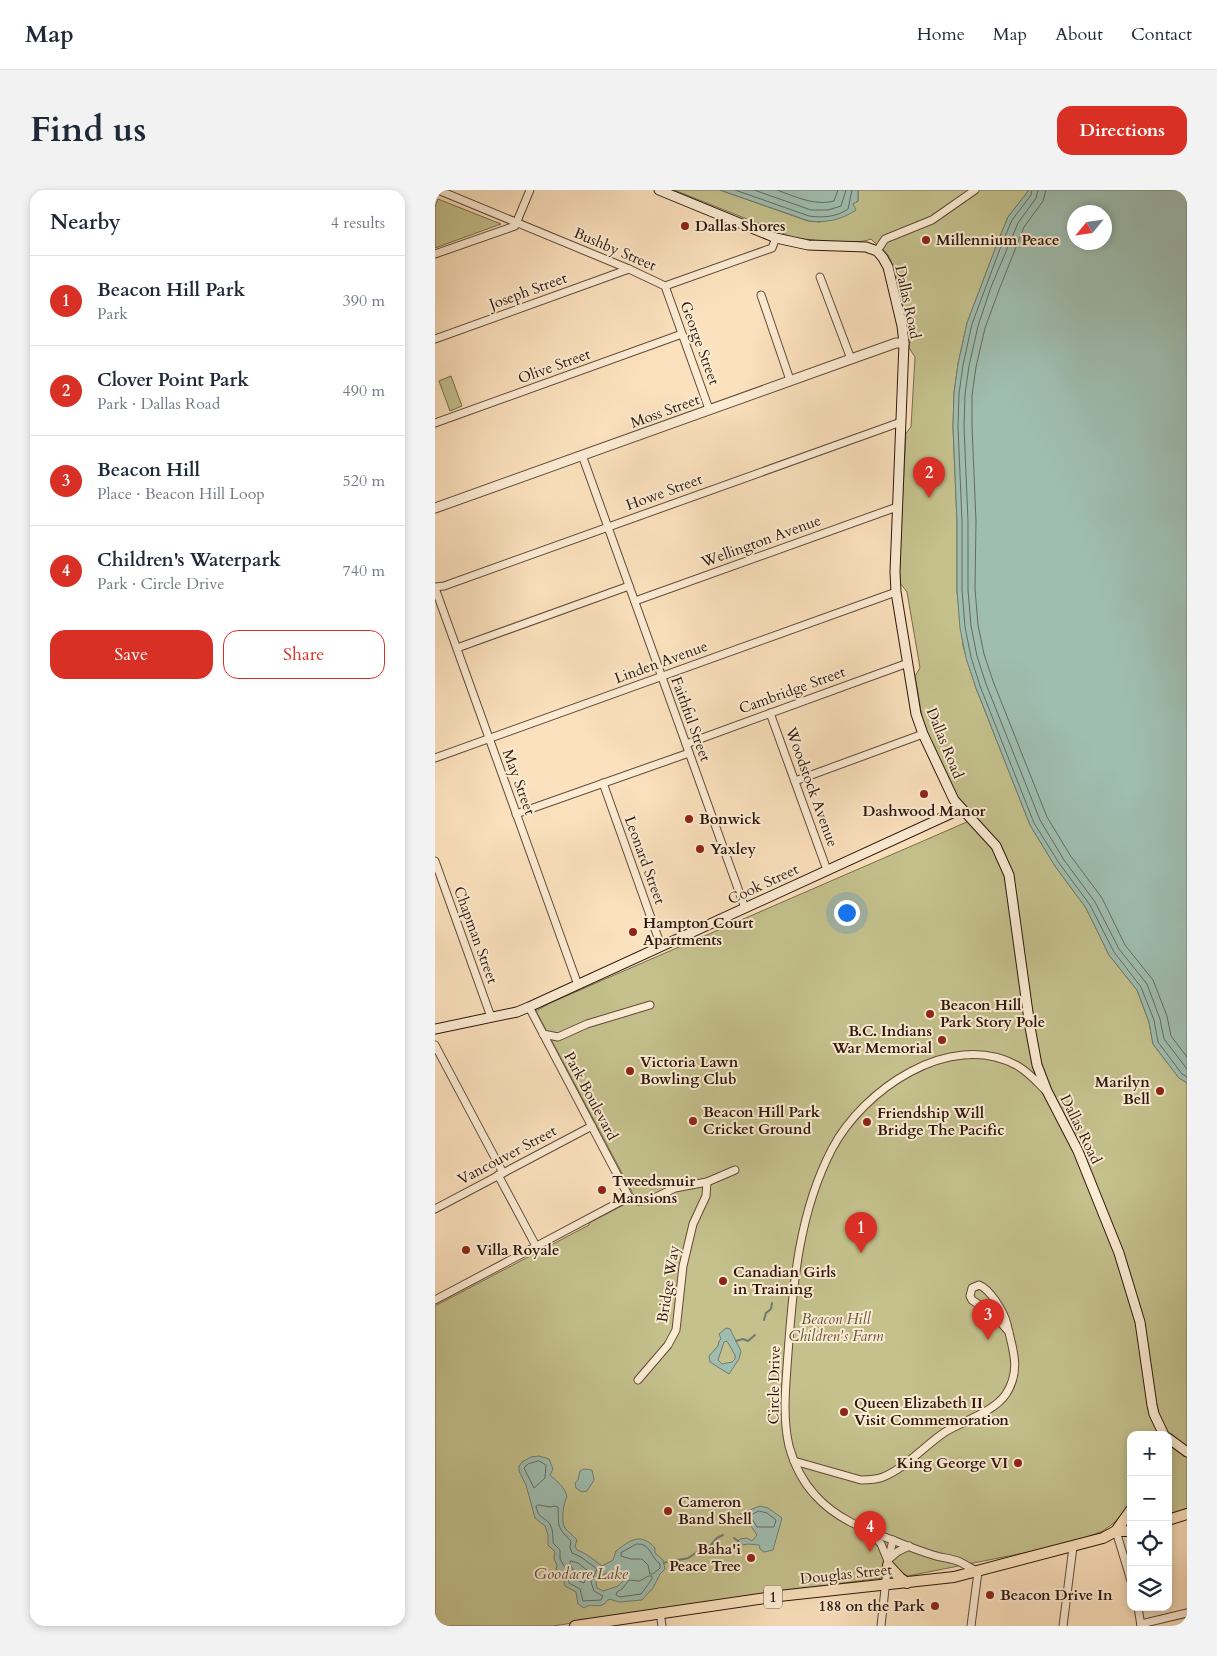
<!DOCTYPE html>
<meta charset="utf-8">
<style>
body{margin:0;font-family:Cardo,serif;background:#f2f2f3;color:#1f2937}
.controls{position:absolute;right:15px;bottom:15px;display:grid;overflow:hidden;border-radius:10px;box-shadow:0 2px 8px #0003}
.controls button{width:45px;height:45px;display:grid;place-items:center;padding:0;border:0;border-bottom:1px solid #e0e1e3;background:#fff;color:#1f2937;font:25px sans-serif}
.compass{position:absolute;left:632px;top:15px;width:45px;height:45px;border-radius:50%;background:#fff;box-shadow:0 2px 8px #0003;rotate:241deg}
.you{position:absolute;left:411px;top:722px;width:18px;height:18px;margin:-12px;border:4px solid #fff;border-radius:50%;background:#1a73e8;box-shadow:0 0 0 8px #1a73e833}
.badge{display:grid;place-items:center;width:32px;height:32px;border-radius:50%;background:#d93025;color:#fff;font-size:16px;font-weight:700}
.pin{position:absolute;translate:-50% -41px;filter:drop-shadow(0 1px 2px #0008)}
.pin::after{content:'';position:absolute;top:26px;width:18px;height:15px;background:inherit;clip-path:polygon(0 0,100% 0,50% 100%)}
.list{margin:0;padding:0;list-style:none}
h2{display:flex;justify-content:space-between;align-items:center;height:65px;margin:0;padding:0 20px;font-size:21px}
h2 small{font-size:16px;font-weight:400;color:#747a83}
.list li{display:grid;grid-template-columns:32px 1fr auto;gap:15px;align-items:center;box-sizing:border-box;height:90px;padding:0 20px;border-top:1px solid #e0e1e3}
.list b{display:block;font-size:19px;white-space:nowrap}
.list p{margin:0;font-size:16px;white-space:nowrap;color:#747a83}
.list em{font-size:16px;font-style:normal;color:#747a83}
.actions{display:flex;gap:10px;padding:15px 20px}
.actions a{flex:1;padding:11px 0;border:1px solid #d93025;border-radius:15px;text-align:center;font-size:18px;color:#d93025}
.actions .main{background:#d93025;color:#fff}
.icon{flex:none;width:28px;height:28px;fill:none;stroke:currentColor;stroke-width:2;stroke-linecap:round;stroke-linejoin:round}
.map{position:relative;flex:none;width:752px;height:1436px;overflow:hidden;border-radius:15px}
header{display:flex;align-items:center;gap:30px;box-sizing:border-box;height:70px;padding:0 25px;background:#fff;border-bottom:1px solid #e0e1e3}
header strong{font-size:24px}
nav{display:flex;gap:28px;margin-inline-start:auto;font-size:18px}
.intro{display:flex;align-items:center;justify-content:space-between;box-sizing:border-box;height:120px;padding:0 30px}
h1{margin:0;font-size:35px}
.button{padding:12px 22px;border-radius:15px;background:#d93025;color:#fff;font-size:18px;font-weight:700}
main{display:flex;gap:30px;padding:0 30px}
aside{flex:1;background:#fff;border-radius:15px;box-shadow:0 2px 8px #0003}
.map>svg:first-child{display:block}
</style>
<header>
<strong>Map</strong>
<nav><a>Home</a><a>Map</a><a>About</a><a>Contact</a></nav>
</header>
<div class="intro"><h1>Find us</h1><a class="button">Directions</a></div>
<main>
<aside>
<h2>Nearby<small>4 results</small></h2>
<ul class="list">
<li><span class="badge">1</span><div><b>Beacon Hill Park</b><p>Park</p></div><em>390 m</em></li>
<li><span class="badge">2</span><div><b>Clover Point Park</b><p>Park · Dallas Road</p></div><em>490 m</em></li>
<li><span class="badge">3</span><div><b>Beacon Hill</b><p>Place · Beacon Hill Loop</p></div><em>520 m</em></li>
<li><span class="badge">4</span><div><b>Children's Waterpark</b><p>Park · Circle Drive</p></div><em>740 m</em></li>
</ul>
<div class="actions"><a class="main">Save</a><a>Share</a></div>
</aside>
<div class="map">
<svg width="752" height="1436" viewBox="0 0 752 1436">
<rect width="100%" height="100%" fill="#fbe1bd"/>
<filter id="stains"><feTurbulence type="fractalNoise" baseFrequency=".004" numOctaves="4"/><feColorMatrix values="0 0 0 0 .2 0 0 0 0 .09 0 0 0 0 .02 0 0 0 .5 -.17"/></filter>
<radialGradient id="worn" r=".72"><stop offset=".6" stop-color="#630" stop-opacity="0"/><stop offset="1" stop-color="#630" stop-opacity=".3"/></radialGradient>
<g fill="#c4c18d" stroke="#786c4c">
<path d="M239,0H285L373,31L385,32L423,11V0H594L573,27L562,54L532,133L523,174L519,203L518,237L522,331V400L528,456L541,498L595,635L620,676L651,718L674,765L702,800L714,832L718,854L744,888L752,893V1319L733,1325V1245H696V1326L689,1322L680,1332L668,1341L634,1354L473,1386H447L448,1388L339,1402L118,1436H0V1116L154,1035V1033L196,1011L197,1002L101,821L115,813L541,628L525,611L520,603L488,533L480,486L485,478L472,402L465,393L464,373L471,243L476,237L480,167L474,158L475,150C469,125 465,87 453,65C449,58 441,55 436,49C420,56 375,50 357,47Z"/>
<path d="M3,9L66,34L0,58V17Z"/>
<path d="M16,186L27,216L15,221L4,191Z"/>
</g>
<g fill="#9fbeb1" stroke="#717b6f" fill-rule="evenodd">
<path d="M285,0H423V11L418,14L421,20C406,30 391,33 374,31Z"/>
<path d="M594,0H752V893L744,888L718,854L714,832L702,800L674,765L651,718L620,676L595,635L541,498L531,468L525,438L522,400V331L518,237L519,203L523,174L532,133L562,54L573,27ZM640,22H670V52H640Z"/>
<path d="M291,1138L295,1139L306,1161L304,1169L294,1184L275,1172L274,1166L283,1156L284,1151L286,1149L284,1144ZM292,1151L300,1165V1169L297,1172L287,1174L283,1170L289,1152Z"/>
<path d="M104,1266L114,1269L118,1279L115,1285C122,1291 130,1297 132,1307C128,1313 126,1333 130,1338C133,1342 138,1345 142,1350L140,1356L142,1360C151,1363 159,1370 167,1376L178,1370L181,1361C195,1350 206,1342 220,1358V1363L228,1370L230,1379L225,1384L218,1398L207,1410L184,1412L174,1409C164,1422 159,1411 149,1418L143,1414L141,1402L130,1396L127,1383L121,1379L122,1376L119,1368L120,1362L113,1355V1345L110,1336L100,1328L91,1295L84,1281V1276L87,1272L96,1267ZM183,1380L188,1382L189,1390L183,1396L168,1401L162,1398L161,1392L164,1386Z"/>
<path d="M149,1279L157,1280L159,1290L152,1301L147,1302L141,1298L140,1293L143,1290L145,1281Z"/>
<path d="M325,1316L333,1318L347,1328L338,1360L329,1362L325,1359L324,1355L313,1354L308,1355L303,1351L305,1349L312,1348L317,1351L322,1345L314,1333L305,1326V1324Z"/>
</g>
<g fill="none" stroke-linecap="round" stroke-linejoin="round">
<g stroke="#666a5e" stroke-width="1">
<path d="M300,0L374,26C387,28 402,27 413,19L417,0"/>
<path d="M319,0L376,20H393L406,16L411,0"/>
<path d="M342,0C361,7 380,16 399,11L403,0"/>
<path d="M597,0L596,5L577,30L566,56L537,134L528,175L524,204L523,237L527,331V400L530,437L536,467L545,496L599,633L624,673L655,715L679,762L706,797L719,830L723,852L747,884L752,887"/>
<path d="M603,0L601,8L583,33L556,97L543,136L534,176L530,204L529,237L533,331V400L536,436L542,466L551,494L605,630L629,670L660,712L684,759L712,794L725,829L729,849L752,879"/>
<path d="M611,0L608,11L589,37L564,100L550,138L541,177L537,205V237L541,331L540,399L543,435L549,464L558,491L612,627L635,665L667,708L690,755L718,790L732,826L736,846L752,867"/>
<path d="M104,1271L111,1275L110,1288L99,1298L89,1278L93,1274Z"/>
<path d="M104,1315L115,1317L120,1316L123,1317C124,1337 121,1336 136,1351L135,1357L137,1363L146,1367L162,1379L156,1392L159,1401L168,1406L166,1410L148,1411L145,1399L134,1393L132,1381L125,1369V1360L118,1353C118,1346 118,1338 114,1333C107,1325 105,1330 101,1317Z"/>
<path d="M324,1321L332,1323L341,1330L339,1337H322L315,1326Z"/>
<path d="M202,1354C216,1353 215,1367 225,1374V1378L218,1384H215L213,1375L207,1369H196L186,1366V1363Z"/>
<path d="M136,1371L143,1373L153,1381L149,1393L139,1389L138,1379L135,1374Z"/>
<path d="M214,1386H217V1389L206,1404L185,1407L181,1405L182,1402L187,1399L194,1390L204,1391Z"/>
</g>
<g stroke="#717b6f" stroke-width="2">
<path d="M329,1130L331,1123L336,1119L337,1113"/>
<path d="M301,1151L308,1149L313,1151L320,1145"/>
<path d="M299,1348L303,1351"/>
<path d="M229,1373C238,1368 246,1371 253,1368C261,1364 266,1357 275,1356L282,1348L288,1345"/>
</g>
<g stroke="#604938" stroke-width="9">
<g id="minor">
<path d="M3,0L194,79L230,96L337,58L341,48"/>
<path d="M442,61L450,49L497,30L540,0"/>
<path d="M0,64L80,36L95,0"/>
<path d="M385,87L416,169"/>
<path d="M230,96L274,219"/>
<path d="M326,105L355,190"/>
<path d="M0,149L194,79"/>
<path d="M0,233L247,144"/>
<path d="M147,265L310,718"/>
<path d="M0,397L9,396L466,232"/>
<path d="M0,398L143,795"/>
<path d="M200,411L462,317"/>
<path d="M22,458L194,396"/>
<path d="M335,523L392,680"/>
<path d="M251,554L473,473"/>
<path d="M0,568L461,402"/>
<path d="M360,591L488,544"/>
<path d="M168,593L226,756"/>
<path d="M81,624L254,563"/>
<path d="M0,671L56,827"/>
<path d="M94,817L194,1007"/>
<path d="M108,844L123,847L152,834L215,815"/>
<path d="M0,855L68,983"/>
<path d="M63,985L101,1056"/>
<path d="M194,1007L203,1011L215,1010L240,998L272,992L300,980"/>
<path d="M0,1019L157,936"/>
<path d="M0,1110L194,1007"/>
<path d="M203,1190L233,1155L241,1140L248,1076L258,1034L271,1006L272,992"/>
<path d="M359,1271L426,1290C434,1290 440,1290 448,1287C472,1277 489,1256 510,1242C528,1231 559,1222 571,1204C587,1179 577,1158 572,1134C569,1122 555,1099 544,1095L537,1098L535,1106L537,1110L559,1125L574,1142"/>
<path d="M681,1341L696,1391"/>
<path d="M437,1344L446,1354L453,1371"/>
<path d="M454,1369L462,1362L474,1356"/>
<path d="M703,1417L706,1436"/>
<path d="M225,1422L227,1436"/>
<path d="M706,1434L752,1423"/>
<path d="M446,1436L453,1371L458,1350"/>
<path d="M536,1436L543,1382C537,1379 531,1375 525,1372C517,1368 506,1368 498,1365C485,1361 472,1356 460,1351C431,1340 401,1329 380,1305C367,1291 359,1274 354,1256C347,1226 351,1193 353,1163C358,1094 364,1022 397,959C428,900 514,840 581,875C593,881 602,892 611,901"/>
<path d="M628,1436L638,1357"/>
</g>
</g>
<g stroke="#604938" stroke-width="11">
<path id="tertiary" d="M0,318L416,169L461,153H469"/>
</g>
<g stroke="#2c160b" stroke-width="11">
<g id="secondary">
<path d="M224,0L341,48L373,55L431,57L442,61L448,68L453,77L467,136L469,153L460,382L461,402L481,524L488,544L519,610L561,656L574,685L595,837L602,875L612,901L643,961L684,1063L705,1132L717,1215L719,1224L729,1245"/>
<path d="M0,839L82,822L94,817L526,619"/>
<path d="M733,1248L752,1262"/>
</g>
</g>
<g stroke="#2c160b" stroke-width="12">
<g id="primary">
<path d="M733,1330L752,1324"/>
<path d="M681,1341H696"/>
<path d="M453,1375L465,1388L472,1393"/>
<path d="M140,1436L344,1406L519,1387L668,1348L681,1341L696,1320"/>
</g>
</g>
<use href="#minor" stroke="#fcecd4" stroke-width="7"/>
<use href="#tertiary" stroke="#fcecd4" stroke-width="9"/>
<use href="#secondary" stroke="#fcecd4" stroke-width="9"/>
<use href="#primary" stroke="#fbe1bd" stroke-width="10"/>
</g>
<g fill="#8f2418" stroke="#fcecd4" stroke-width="2">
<circle cx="250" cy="36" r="5"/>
<circle cx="491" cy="50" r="5"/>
<circle cx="489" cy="604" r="5"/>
<circle cx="254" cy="629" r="5"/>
<circle cx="265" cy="659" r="5"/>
<circle cx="198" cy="742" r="5"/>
<circle cx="495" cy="824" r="5"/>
<circle cx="507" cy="850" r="5"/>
<circle cx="195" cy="881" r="5"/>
<circle cx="725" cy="901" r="5"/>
<circle cx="258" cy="931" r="5"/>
<circle cx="432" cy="932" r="5"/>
<circle cx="167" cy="1000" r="5"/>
<circle cx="31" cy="1060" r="5"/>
<circle cx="288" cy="1091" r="5"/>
<circle cx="409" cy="1222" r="5"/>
<circle cx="583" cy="1273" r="5"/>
<circle cx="233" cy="1321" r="5"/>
<circle cx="316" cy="1368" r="5"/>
<circle cx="555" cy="1405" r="5"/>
<circle cx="500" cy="1416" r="5"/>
</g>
<g text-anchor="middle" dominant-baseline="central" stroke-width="4" stroke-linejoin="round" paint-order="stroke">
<rect fill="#fcecd4" stroke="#6a5647" stroke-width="1" x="329" y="1395.5" width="18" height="23" rx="4"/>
<g font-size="14" font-weight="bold" fill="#2c160b">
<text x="338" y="1407">1</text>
</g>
<g font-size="15" font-weight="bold" fill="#2c160b" stroke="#fcecd4" text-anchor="start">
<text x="260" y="36">Dallas Shores</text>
<text x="501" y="50">Millennium Peace</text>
<text x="489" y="621" text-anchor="middle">Dashwood Manor</text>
<text x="264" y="629">Bonwick</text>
<text x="275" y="659">Yaxley</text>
<text x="208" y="733">Hampton Court<tspan x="208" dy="17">Apartments</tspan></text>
<text x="505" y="815">Beacon Hill<tspan x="505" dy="17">Park Story Pole</tspan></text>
<text x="497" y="841" text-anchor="end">B.C. Indians<tspan x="497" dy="17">War Memorial</tspan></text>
<text x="205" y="872">Victoria Lawn<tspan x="205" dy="17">Bowling Club</tspan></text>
<text x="715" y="892" text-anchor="end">Marilyn<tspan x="715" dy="17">Bell</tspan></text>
<text x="268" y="922">Beacon Hill Park<tspan x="268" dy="17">Cricket Ground</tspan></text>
<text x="442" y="923">Friendship Will<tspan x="442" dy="17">Bridge The Pacific</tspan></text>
<text x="177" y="991">Tweedsmuir<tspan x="177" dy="17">Mansions</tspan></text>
<text x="41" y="1060">Villa Royale</text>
<text x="298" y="1082">Canadian Girls<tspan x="298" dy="17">in Training</tspan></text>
<text x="419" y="1213">Queen Elizabeth II<tspan x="419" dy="17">Visit Commemoration</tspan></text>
<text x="573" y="1273" text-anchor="end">King George VI</text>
<text x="243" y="1312">Cameron<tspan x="243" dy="17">Band Shell</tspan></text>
<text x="306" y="1359" text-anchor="end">Baha'i<tspan x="306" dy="17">Peace Tree</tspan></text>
<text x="565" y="1405">Beacon Drive In</text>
<text x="490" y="1416" text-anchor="end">188 on the Park</text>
</g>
<g font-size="15" fill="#2c160b" stroke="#fcecd4">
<text transform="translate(180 59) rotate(23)">Bushby Street</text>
<text transform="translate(93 101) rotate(-20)">Joseph Street</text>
<text transform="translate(473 112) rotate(78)">Dallas Road</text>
<text transform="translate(265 153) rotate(70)">George Street</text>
<text transform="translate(119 176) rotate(-20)">Olive Street</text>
<text transform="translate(230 221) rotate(-20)">Moss Street</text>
<text transform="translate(229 302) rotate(-20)">Howe Street</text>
<text transform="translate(326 351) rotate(-20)">Wellington Avenue</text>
<text transform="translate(226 472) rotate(-20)">Linden Avenue</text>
<text transform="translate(357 500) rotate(-20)">Cambridge Street</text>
<text transform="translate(256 529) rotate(70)">Faithful Street</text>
<text transform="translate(510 553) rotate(68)">Dallas Road</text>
<text transform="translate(84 592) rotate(70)">May Street</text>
<text transform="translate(377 597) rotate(70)">Woodstock Avenue</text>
<text transform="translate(210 670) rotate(70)">Leonard Street</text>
<text transform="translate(328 694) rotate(-25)">Cook Street</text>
<text transform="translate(41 745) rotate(70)">Chapman Street</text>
<text transform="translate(156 906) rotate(62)">Park Boulevard</text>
<text transform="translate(646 939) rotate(64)">Dallas Road</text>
<text transform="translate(72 965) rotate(-28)">Vancouver Street</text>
<text transform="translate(233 1094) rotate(-81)">Bridge Way</text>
<text transform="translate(339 1195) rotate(-89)">Circle Drive</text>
<text transform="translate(411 1384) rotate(-6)">Douglas Street</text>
</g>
<g font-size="15" font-style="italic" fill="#615238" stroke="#fcecd4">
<text x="401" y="1129">Beacon Hill<tspan x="401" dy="17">Children's Farm</tspan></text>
</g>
<g font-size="16" font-style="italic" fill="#545145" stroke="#fcecd4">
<text x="146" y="1384">Goodacre Lake</text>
</g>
</g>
<rect width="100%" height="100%" filter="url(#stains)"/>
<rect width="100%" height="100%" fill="url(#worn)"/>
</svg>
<div class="controls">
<button>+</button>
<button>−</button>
<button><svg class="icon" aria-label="locate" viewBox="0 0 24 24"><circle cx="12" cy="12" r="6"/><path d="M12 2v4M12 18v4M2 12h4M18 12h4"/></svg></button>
<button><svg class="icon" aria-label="layers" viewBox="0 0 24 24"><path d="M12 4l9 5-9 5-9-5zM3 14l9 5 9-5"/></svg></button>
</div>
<svg class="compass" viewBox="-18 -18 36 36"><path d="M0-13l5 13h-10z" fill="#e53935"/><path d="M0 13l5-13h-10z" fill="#747a83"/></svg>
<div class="you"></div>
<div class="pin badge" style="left:426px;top:1063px">1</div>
<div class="pin badge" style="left:494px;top:308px">2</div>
<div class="pin badge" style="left:553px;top:1150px">3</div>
<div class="pin badge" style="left:435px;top:1362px">4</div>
</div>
</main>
